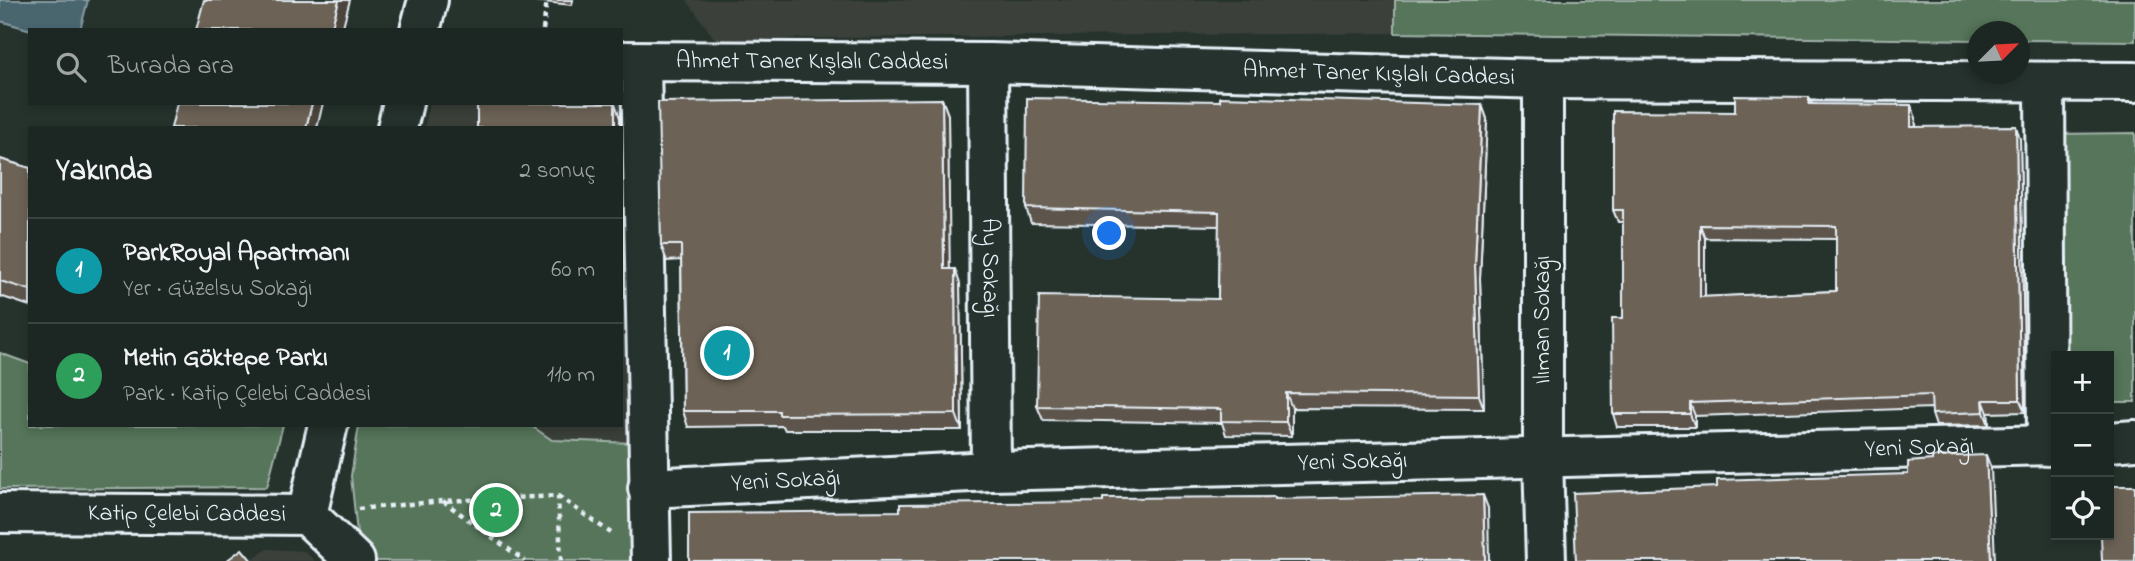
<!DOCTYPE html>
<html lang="tr">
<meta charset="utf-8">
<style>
body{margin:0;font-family:"Indie Flower",sans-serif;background:#252e2a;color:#f1f3f6}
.controls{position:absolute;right:21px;bottom:21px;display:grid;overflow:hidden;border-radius:0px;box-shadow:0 4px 10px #0003}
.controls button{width:63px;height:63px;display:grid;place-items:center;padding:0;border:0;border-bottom:2px solid #3a4340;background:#1c2622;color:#f1f3f6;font:35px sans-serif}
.compass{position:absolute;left:1967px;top:21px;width:63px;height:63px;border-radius:50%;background:#1c2622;box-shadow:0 4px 10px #0003;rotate:66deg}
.you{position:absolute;left:1110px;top:234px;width:24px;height:24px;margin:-18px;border:5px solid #fff;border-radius:50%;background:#1a73e8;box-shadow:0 0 0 10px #1a73e833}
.badge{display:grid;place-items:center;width:46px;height:46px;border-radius:50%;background:#ea580c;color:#fff;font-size:23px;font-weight:700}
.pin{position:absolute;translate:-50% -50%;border:4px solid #fff;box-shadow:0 2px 7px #0006}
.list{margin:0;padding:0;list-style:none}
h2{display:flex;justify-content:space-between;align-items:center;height:91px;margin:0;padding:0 28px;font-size:30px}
h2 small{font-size:23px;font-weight:400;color:#a0a5a5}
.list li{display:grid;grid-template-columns:46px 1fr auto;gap:21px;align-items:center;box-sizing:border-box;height:105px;padding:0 28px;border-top:2px solid #3a4340}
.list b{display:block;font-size:26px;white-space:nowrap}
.list p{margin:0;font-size:23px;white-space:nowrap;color:#a0a5a5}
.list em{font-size:23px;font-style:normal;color:#a0a5a5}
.icon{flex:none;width:38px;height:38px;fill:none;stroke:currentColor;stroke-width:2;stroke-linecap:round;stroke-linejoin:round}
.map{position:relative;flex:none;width:2135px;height:561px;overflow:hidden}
.search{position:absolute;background:#1c2622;box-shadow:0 4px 10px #0003;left:28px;top:28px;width:595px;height:77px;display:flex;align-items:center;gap:18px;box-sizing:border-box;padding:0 24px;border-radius:0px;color:#a0a5a5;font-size:26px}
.panel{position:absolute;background:#1c2622;box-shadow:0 4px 10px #0003;left:28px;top:126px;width:595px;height:301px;border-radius:0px}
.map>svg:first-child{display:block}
</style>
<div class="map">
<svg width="2135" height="561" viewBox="0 0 2135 561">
<rect width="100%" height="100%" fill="#26332d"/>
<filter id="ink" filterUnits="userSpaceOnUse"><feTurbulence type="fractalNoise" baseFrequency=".0143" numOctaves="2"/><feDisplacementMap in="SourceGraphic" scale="14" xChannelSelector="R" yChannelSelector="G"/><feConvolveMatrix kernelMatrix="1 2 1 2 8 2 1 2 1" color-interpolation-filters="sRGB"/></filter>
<g filter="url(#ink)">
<g fill="#3b413a">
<path d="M687,0H1395V33L806,38L717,42Z"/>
<path d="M622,76L634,443L552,440L530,425H621V128H424L430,103H621Z"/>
<path d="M267,549L304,551L315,561H249Z"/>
</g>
<g fill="#57745a" stroke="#a0b2a9" stroke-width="2">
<path d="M1395,0H2135V41L2020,40V32H1978L1977,40L1395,33Z"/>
<path d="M2135,133V402H2109V356H2056L2051,134Z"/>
<path d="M0,353L30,364V425H283L267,487L0,489Z"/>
<path d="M359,425H530L552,440L634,443L640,561H377L358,543L351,476Z"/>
</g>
<path fill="#48656e" stroke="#889da5" stroke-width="2" d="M0,0H88L80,30H31L0,21Z"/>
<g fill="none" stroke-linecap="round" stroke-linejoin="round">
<g stroke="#e8f1f8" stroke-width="44">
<g id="minor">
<path d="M420,30L428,0"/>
<path id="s1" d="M621,61L988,63L1543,79L2135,82"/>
<path d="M641,63L651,561"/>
<path id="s2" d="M988,63L991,471"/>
<path d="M1543,79V457L1546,561"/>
<path d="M2045,83L2047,446"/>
<path d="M397,128L403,103"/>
<path d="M2109,442L2135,440"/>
<path id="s3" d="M648,488L991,471L2056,445"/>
<path id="s4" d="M0,513L307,515L355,561"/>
<path d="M307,515L328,425"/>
</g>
</g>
<g stroke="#e8f1f8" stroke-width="4.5" stroke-dasharray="5 5" stroke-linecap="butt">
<path d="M543,30L547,0"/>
<path d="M558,496L611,533"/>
<path d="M443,501L525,561"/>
<path d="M358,509L443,501L558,496L561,561"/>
</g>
<use href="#minor" stroke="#26332d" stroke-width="38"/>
</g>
<g fill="#5d544b" stroke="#e8f1f8" stroke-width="2" fill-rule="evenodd">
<path d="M524,0H573L572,5Z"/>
<path d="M1809,97L1812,104L1916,118V127L2020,139L2025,412L1988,413L1989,425L1936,426L1932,414V408L1695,416V427H1617L1613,414L1623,318V222H1618L1613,210L1735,112ZM1705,238L1836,239V291L1705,297Z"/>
<path d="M942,99L948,115L949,269L960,284L962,430H785L783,426L688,427L683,411L681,260L667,261L661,245Z"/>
<path d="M1482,105L1487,119L1480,279L1484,409L1292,408V436L1226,435L1222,423L1043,420L1037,406L1218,299L1219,226L1031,223L1026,208Z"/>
<path d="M0,159L30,168V306L0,296Z"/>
</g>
<g fill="#4c453d" stroke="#e8f1f8" stroke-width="2">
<path d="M339,0H350L342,30H331Z"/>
<path d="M942,99L948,115L950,284L944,269Z"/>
<path d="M312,103H323L317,128H306Z"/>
<path d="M615,103L620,118V128H615Z"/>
<path d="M1482,105L1487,119L1480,279L1484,409L1479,395L1475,265Z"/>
<path d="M1911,105L1916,118L1915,140L1911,127Z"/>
<path d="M2016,126L2020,139L2025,412L2020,400Z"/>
<path d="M621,169L623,261L621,256Z"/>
<path d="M1700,225L1705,238V309L1700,297Z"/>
<path d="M955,269L960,284L962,430L956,414Z"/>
<path d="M1286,393L1292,408V436L1286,422Z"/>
<path d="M1983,400L1988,413L1989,425L1984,412Z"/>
<path d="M1690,403L1695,416V427L1690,414Z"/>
<path d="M1986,455L1991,468L1995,561H1991Z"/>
<path d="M1483,495L1488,508L1489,561H1485Z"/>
</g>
<g fill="#6c6257" stroke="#e8f1f8" stroke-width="2" fill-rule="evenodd">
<path d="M204,0H339L331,30H196Z"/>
<path d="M1735,96L1809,97V104L1911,105V127L2016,126L2020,400H1983L1984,412L1932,414L1931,395L1690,403V414H1613L1612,318H1623V210H1613V111L1735,112ZM1700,225L1836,226V291L1700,297Z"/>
<path d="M1220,97L1482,105L1475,265L1479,395L1286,393V422L1221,421V409L1037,406L1039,296L1218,299L1219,212L1026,208L1027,98L1220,101Z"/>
<path d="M942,99L944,269H955L956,414L779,415V411H683L681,245H661L658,102Z"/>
<path d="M177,103H312L306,128H171Z"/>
<rect x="477" y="103" width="138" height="25"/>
<path d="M0,159L30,168V290L0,281Z"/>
<path d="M1986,455L1991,561H1576L1573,493L1717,487V480L1908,474V462L1932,460V457Z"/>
<path d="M2109,486H2135V561H2102L2101,535H2109Z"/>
<path d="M1483,495L1485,561H689V513L900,511V504L1103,502V498L1275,497V499Z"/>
<path d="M242,549L252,561H226Z"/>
</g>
</g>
<g text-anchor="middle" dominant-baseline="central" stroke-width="5" stroke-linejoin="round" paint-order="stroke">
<g font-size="24" fill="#e8f1f8" stroke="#26332d">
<text stroke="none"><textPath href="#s1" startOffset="191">Ahmet Taner Kışlalı Caddesi</textPath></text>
<text stroke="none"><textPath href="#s1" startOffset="758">Ahmet Taner Kışlalı Caddesi</textPath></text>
<text stroke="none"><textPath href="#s2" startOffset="205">Ay Sokağı</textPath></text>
<text transform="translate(1543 320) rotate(-90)">Ilıman Sokağı</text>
<text stroke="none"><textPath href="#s3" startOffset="1272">Yeni Sokağı</textPath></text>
<text stroke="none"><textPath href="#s3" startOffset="705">Yeni Sokağı</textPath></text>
<text stroke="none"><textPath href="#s3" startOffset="138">Yeni Sokağı</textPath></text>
<text stroke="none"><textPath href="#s4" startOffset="187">Katip Çelebi Caddesi</textPath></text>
</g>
</g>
</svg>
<div class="controls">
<button>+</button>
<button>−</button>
<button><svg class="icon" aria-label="locate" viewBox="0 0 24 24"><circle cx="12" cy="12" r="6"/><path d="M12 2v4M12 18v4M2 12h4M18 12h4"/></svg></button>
</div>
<svg class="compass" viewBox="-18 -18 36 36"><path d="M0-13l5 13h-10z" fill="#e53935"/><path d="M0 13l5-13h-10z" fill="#a0a5a5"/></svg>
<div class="you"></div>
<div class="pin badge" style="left:727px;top:353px;background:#0f9aa8">1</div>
<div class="pin badge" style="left:496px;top:510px;background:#2e9e5b">2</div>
<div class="search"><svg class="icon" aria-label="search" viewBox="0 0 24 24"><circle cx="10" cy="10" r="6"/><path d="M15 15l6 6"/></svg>Burada ara</div>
<section class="panel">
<h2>Yakında<small>2 sonuç</small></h2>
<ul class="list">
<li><span class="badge" style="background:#0f9aa8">1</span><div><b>ParkRoyal Apartmanı</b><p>Yer · Güzelsu Sokağı</p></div><em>60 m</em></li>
<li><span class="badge" style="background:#2e9e5b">2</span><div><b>Metin Göktepe Parkı</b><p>Park · Katip Çelebi Caddesi</p></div><em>110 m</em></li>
</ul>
</section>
</div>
